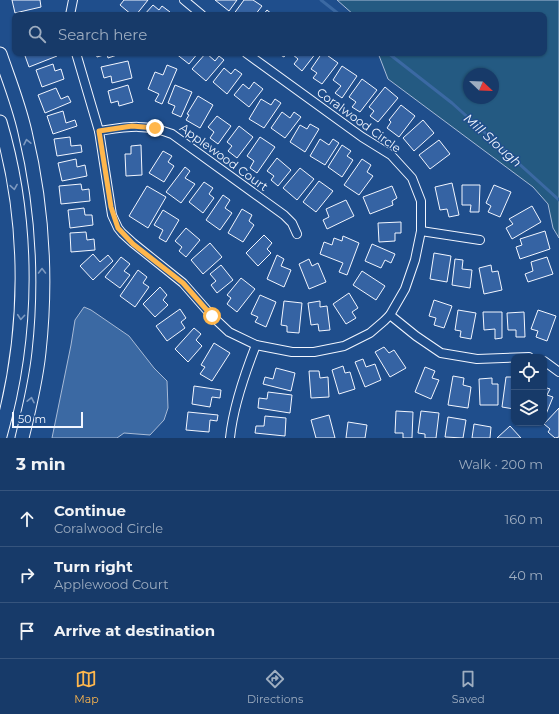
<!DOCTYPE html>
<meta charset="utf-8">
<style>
body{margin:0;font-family:Montserrat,sans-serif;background:#244571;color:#f1f3f6}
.controls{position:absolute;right:12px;bottom:12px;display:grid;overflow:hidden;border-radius:8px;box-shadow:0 1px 3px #0004}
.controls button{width:36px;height:36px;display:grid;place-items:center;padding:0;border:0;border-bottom:1px solid #36547d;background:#173a69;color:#f1f3f6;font:20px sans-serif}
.compass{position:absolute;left:463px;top:68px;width:36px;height:36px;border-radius:50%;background:#173a69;box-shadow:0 1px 3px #0004;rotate:113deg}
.scale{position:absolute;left:12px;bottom:10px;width:71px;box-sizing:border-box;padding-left:4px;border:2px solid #f2f6ff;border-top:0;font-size:11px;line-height:14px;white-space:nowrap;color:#f2f6ff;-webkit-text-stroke:3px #1f4e8c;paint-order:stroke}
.stop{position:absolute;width:12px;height:12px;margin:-9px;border:3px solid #ffb74d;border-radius:50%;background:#fff}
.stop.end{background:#ffb74d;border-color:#fff;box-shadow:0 1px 4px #0008}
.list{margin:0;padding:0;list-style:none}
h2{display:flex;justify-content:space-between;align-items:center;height:52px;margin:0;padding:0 16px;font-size:17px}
h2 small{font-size:13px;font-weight:400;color:#9eadc0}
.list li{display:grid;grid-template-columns:26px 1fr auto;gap:12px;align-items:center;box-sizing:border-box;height:56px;padding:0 16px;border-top:1px solid #36547d}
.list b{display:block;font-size:15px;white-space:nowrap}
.list p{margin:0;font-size:13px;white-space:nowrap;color:#9eadc0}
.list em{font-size:13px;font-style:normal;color:#9eadc0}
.icon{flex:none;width:22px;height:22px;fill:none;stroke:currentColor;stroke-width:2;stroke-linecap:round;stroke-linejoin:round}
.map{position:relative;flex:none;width:559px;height:438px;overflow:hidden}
.search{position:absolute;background:#173a69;box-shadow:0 1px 3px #0004;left:12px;right:12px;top:12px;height:44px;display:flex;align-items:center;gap:10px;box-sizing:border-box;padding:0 14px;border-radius:8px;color:#9eadc0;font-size:15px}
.sheet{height:220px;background:#173a69}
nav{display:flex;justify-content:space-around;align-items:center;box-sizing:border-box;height:56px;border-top:1px solid #36547d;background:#173a69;font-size:11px;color:#9eadc0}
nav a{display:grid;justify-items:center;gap:2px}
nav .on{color:#ffb74d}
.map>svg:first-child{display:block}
</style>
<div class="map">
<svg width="559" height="438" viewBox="0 0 559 438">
<rect width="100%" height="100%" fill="#1f4e8c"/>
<path fill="#245a82" stroke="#a8bbd7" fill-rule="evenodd" d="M337,0H559V238L553,228L548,204L533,187L388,79L378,53H544V15H354ZM469,74H493V98H469Z"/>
<path fill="#3b69a3" stroke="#a8bbd7" d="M84,307L91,310L129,336L154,368L167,381L168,408L164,420L150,435L124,433L117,438H52L71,345L75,320Z"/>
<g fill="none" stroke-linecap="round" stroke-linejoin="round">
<g stroke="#3b69a3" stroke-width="3">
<path d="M321,0L340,15"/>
<path d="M388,53L452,103L559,200"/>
</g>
</g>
<g fill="#3563a3" stroke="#f2f6ff">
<path d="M12,0H40L41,7L15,13Z"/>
<path d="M124,0H148L136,15H132L120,5Z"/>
<path d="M215,0H237L229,11Z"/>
<path d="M244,0H253L262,6L255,15H233Z"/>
<path d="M153,5L159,10L162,6L170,12L168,15H144Z"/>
<path d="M267,10L273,15H263Z"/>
<path d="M24,53H56L57,56L29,67Z"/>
<path d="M96,53H123L108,58L107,54L97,57Z"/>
<path d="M175,53H198L189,64Z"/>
<path d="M206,53L215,61L219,56L224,60L206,81L192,69Z"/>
<path d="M277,53H287L284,57Z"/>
<path d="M293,53H316L302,71L294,64L298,59L292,54Z"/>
<path d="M322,53H324L338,63L322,84L313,78L317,73L311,69Z"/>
<path d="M128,61L132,78L112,83L111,76L104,78L101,67Z"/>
<path d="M53,64L55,71L61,69L64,79L42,87L36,70Z"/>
<path d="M167,65L177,69L162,104L155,101L159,94L148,89L155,72L163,75Z"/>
<path d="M342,66L357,76L342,98L335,93L341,86L333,80Z"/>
<path d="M224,68L231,74L235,69L242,74L227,94L213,82Z"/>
<path d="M362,79L377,90L360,112L352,107L356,102L349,97Z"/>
<path d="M254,82L263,89L249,107L234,95L243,84L249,89Z"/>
<path d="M128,85L133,102L119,106L118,101L111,103L108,91Z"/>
<path d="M175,85L192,92L181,117L172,113L175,106L168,103Z"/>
<path d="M385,87L398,98L378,122L370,116L374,111L369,107Z"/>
<path d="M56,88L61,99L68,96L71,102L45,113L38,95Z"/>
<path d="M198,96L213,105L200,128L186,120L189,115L187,114Z"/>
<path d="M261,99L271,105L275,99L281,103L264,128L249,119Z"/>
<path d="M401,105L415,116L399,137L387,128L391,122L389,120Z"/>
<path d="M63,111L66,123L75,120L77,126L53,134L47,116Z"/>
<path d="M282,112L290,118L294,112L301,117L285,138L271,128Z"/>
<path d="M217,116L231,126L218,144L210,138L214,132L208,127Z"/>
<path d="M423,120L434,133L414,151L403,138Z"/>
<path d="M310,124L319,129L305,152L290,142L300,125L307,129Z"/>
<path d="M239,126L253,137L237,158L228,151L232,146L227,142Z"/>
<path d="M70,137L71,146L81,145L82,152L57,156L54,139Z"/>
<path d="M260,137L275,147L257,173L250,168L254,161L247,156Z"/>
<path d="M320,139L329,145L333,139L339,143L325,165L310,156Z"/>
<path d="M439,140L450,154L430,169L419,155Z"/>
<path d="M141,145L142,175L126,176L125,154H131V146Z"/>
<path d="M342,145L351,151L347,156L353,160L342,177L328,167Z"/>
<path d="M163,151L172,156L168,162L174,166L164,182L149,173Z"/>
<path d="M277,158L291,170L278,186L271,180L274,176L267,171Z"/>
<path d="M76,159L77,167L85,165L87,176L62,181L58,163Z"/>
<path d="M362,159L371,165L367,172L373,176L359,195L344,185Z"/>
<path d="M185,167L190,171L185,178L195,184L181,203L166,192Z"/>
<path d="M300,168L314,179L297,200L283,188Z"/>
<path d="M319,181L333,191L316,212L303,202Z"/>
<path d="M204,182L213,188L209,194L214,198L203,213L189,202Z"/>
<path d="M452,183L459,215L449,217L447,209L440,210L435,187Z"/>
<path d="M81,184L82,190L89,189L90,201L61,204L59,186Z"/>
<path d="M462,185H480L479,212H470L471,205H462Z"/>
<path d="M494,185L511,192L500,217L488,212L491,206L486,203Z"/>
<path d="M147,186L166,197L148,228L129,216Z"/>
<path d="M392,186L397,198L392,201L393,205L370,214L363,197Z"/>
<path d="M223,195L230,200L225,208L232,213L220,230L206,220Z"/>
<path d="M346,200L354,216L327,229L323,220L329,217L326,209Z"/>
<path d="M532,206L541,222L512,239L506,228L513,224L509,219Z"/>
<path d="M84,208L85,215H92L93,225L70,228L68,210Z"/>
<path d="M242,209L252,215L249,221L254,225L243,242L228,233Z"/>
<path d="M163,210L179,220L166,242L159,238L163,230L154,225Z"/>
<path d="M401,222V233H395V241L379,242L378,223Z"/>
<path d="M186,228L200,240L186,257L179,251L182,247L175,241Z"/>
<path d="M545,231L550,249L520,259L516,247L522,245L520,239Z"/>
<path d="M86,232L87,240L94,239L95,250L71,252L70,233Z"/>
<path d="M264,235L272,243L267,249L271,253L258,266L246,253Z"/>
<path d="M343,236L359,243L347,275L339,272L343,263L320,254L324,242L332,245L334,238L342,241Z"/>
<path d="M210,243L222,257L203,274L191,260Z"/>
<path d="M372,244L395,254L391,263L385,260L381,268L365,261Z"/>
<path d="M434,253L451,256L447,282L430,279Z"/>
<path d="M93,254L100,262L108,255L113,261L93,280L80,266Z"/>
<path d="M277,255L284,259L281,266L291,270L284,287L267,279Z"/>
<path d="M121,257L130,264L124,271L130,275L120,288L105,277Z"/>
<path d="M547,257L553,274L528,282L525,274L533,271L531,262Z"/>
<path d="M309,259L312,266L318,263L326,282L309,289L299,264Z"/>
<path d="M455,259L463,260L462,269L472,270L470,288L452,285Z"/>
<path d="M221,265L233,280L217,293L211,285L216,281L210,274Z"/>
<path d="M491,265L492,272L498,271L502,290L484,294L479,268Z"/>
<path d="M138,270L147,277L143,283L149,287L135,307L120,296Z"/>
<path d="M362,271L385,286L376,300L353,285Z"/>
<path d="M241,278L255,289L237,312L227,304L231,298L227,295Z"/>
<path d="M160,287L167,295L163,300L168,305L155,317L143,304Z"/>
<path d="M349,293L358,308L352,312L356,318L346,324L333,304Z"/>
<path d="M260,295L276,302L266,327L255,322L258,317L251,314Z"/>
<path d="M434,300L452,306L444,328L434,325L436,318L429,316Z"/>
<path d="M284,301L302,303L299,333L287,332V326L281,325Z"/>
<path d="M320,301V307L327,306L330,330L319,331L318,324L311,325L308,303Z"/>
<path d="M180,309L186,318L181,322L185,328L167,341L156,326Z"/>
<path d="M458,310L476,313L471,339L460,337L461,331L455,330Z"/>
<path d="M538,310L556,316L547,341L536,337L538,331L531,329Z"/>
<path d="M483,312H502V338L495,339V329L484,330Z"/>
<path d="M524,312L525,337H516V330H508L507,313Z"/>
<path d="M194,328L201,334L196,340L202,346L188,362L175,349Z"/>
<path d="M214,343L230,353L212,381L200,374L205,367L201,365Z"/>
<path d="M384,347L389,353L394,350L406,368L390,377L375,352Z"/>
<path d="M363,359L366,367L375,364L381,380L365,387L355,362Z"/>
<path d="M343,366L345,373L350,372L355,389L339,394L332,370Z"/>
<path d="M425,367L435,371L432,378L439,380L431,399L415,392Z"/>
<path d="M276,368L295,373L291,391L263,384L265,377L273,379Z"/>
<path d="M309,371H319L320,378L328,377L329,397L311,398Z"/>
<path d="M453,376L464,378L463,385L471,387L468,408L448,405Z"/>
<path d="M506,377H514L513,387H514V409L502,407Z"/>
<path d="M492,378V384H498V405H480L479,379Z"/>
<path d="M194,386L221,390L220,398L212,397L210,407L192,404Z"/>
<path d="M544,387L550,389L547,395L553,397L544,419Z"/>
<path d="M268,392L292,395L290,413L258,408L259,398L267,399Z"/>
<path d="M559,408V437L555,438L548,432L550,429L544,424Z"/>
<path d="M396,411L413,412L412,438H403V433H395Z"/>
<path d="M421,411L439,413L436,438H425V434L418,433Z"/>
<path d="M188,412L218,415L217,421L210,420L209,432L186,430Z"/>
<path d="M329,415L335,438H316L311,420Z"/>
<path d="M265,416L286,418L285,436L255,433L256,426H264Z"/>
<path d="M448,417L466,420L463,438L445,437Z"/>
<path d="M348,422L367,425L365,438H346Z"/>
<path d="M474,424L491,427L490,438H472Z"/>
<path d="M510,426L521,438H497Z"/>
</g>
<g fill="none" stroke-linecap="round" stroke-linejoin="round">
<g stroke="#f2f6ff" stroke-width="10">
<g id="minor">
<path d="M184,0L202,15"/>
<path d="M70,15L73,0"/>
<path d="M76,53L99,131L112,215L118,228L122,233L133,243L183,283L212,316L229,332L256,345L292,352H314L344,346L370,333L384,321L390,315L405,289L415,260L421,231V201L412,178L391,155L362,137L246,53"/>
<path d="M99,131C126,127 145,123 172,134L284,215L292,223L297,234"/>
<path d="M421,231L480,240"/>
<path d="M390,315L416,336L441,353L477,359L529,357"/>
<path d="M544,361L559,372"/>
<path d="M230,438C233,407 245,373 256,345"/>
</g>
</g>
<g stroke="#f2f6ff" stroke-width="15">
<g id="primary">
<path d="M0,54C9,80 19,105 25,132C42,203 47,279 39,352C36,381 29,410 22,438"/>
<path d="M0,122C30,223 29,335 0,436"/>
</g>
</g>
<use href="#minor" stroke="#1f4e8c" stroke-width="8"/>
<use href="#primary" stroke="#1f4e8c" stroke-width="13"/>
</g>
<defs><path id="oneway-chevron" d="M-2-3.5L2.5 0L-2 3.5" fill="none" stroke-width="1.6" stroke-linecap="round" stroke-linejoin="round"/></defs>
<g stroke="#7e9ac0">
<use href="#oneway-chevron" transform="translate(27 142) rotate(-102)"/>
<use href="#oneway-chevron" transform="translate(14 187) rotate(81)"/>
<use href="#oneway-chevron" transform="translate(42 271) rotate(-90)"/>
<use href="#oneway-chevron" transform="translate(21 317) rotate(95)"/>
<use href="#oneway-chevron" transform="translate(31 400) rotate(-78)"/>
</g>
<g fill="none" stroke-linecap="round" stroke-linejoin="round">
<path stroke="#ffb74d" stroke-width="5" d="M155,128L132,126L99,131L111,207L118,228L133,244L183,283L212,316"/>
</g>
<g text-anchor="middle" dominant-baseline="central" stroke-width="3" stroke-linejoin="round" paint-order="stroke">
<g font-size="12" fill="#f2f6ff" stroke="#1f4e8c">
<text transform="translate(359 120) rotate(36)">Coralwood Circle</text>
<text transform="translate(224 157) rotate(36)">Applewood Court</text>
</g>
<g font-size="13" font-style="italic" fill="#f2f6ff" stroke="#1f4e8c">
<text transform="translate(493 140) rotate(42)">Mill Slough</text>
</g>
</g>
</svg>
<div class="controls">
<button><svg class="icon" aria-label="locate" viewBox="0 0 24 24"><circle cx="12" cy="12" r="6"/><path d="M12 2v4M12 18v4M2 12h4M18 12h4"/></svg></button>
<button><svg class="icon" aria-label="layers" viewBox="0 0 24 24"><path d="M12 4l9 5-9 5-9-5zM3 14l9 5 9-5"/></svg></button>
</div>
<svg class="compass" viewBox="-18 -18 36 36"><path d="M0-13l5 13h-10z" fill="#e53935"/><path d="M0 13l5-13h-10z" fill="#9eadc0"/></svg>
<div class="scale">50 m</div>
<div class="stop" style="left:212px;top:316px"></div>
<div class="stop end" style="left:155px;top:128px"></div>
<div class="search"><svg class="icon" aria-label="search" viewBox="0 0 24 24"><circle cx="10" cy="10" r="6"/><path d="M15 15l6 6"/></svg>Search here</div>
</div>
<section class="sheet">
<h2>3 min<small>Walk · 200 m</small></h2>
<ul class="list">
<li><svg class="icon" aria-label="ahead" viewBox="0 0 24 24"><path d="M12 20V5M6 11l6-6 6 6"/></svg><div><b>Continue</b><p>Coralwood Circle</p></div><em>160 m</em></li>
<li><svg class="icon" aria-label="right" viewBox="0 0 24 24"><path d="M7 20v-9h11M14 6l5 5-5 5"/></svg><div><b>Turn right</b><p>Applewood Court</p></div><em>40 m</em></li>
<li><svg class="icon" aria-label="arrive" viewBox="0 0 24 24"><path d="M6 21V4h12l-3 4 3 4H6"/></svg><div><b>Arrive at destination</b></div></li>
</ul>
</section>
<nav>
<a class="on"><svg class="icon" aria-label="map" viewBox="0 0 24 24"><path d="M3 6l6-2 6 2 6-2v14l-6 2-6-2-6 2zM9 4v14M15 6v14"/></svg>Map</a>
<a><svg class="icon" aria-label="directions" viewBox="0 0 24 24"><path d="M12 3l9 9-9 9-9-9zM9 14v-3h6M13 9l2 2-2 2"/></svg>Directions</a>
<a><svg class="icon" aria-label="saved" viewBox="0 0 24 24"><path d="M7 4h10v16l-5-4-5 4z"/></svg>Saved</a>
</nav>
